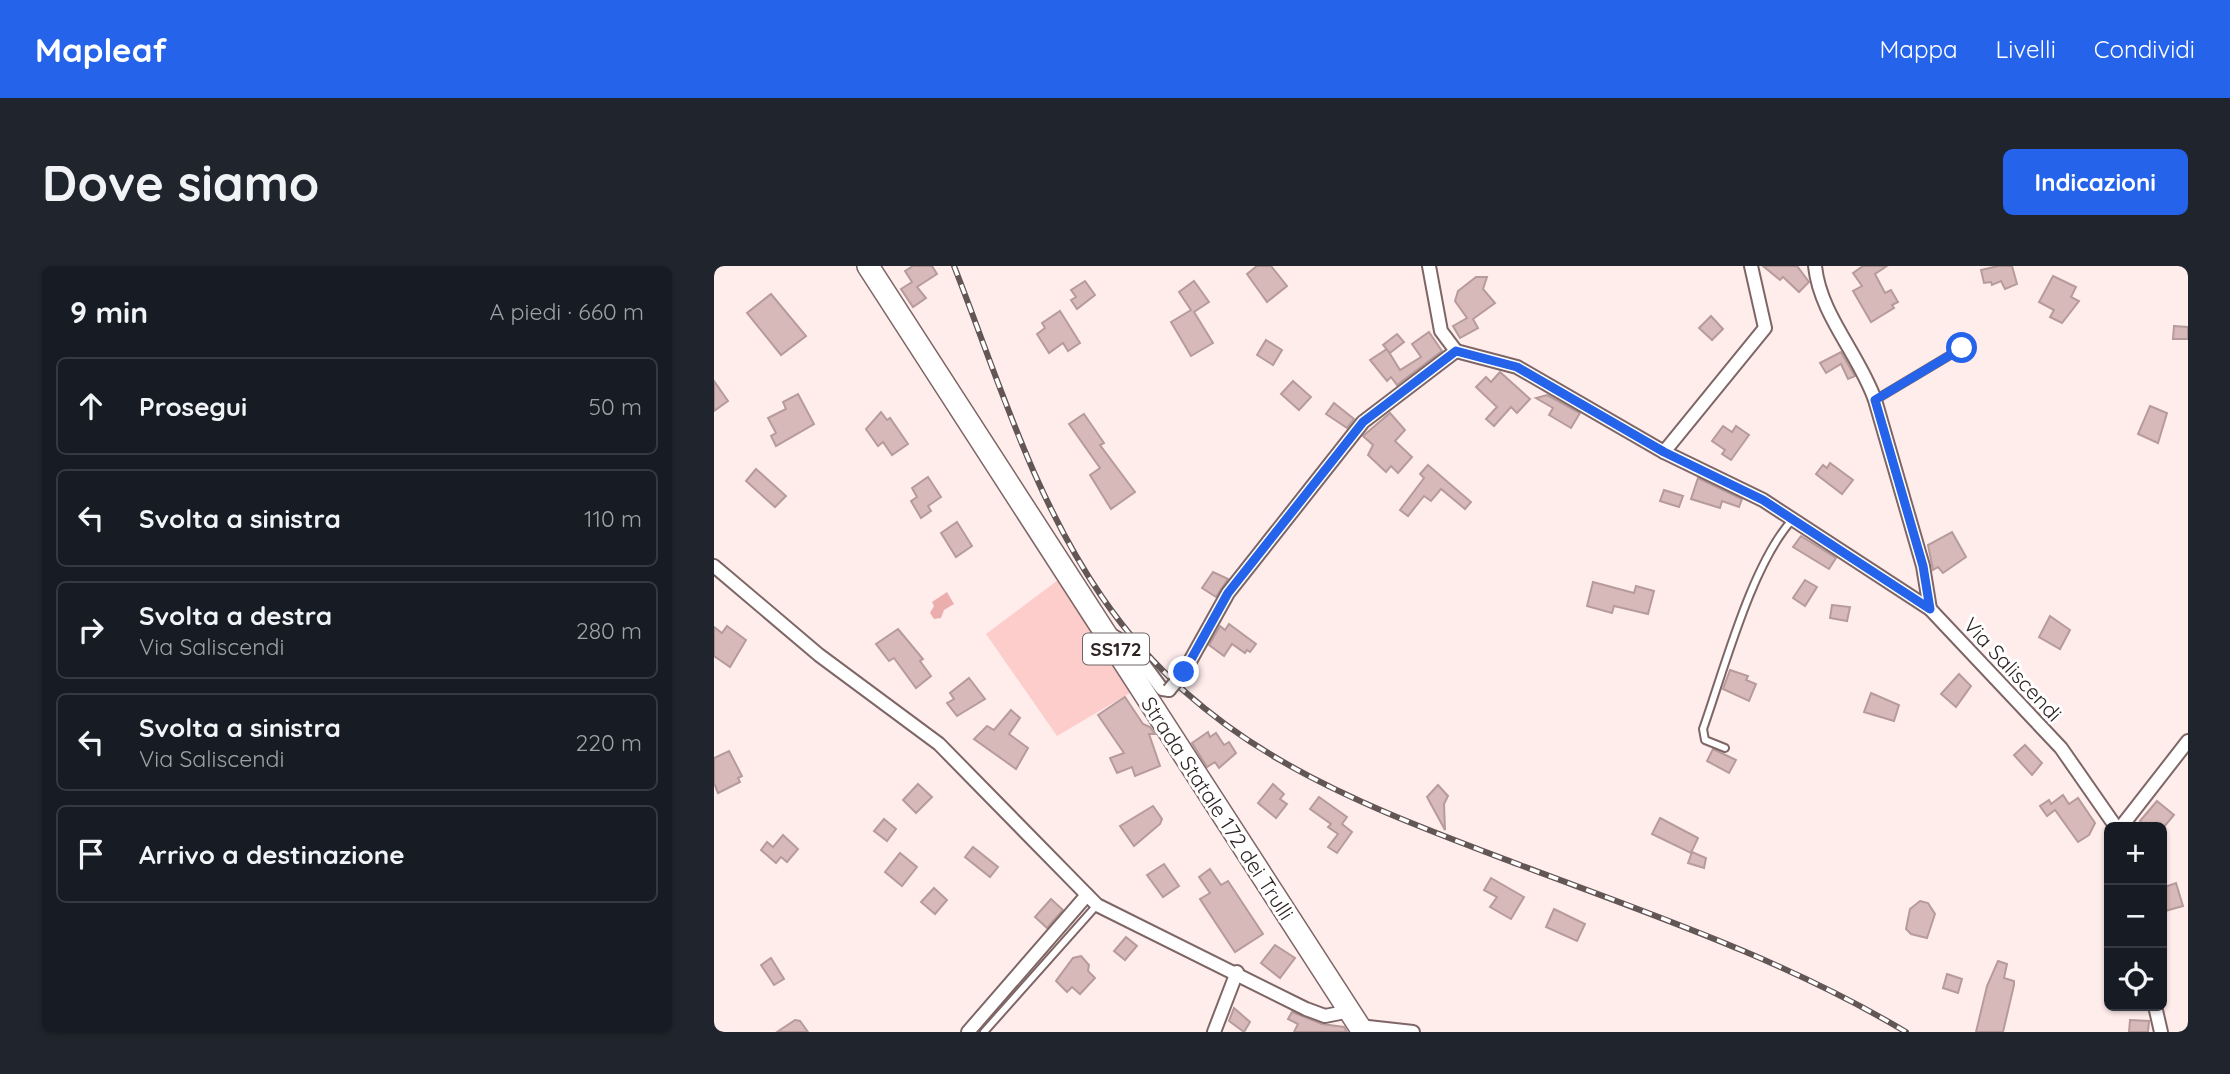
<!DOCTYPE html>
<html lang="it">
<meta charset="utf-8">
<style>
body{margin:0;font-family:Quicksand,sans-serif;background:#20242c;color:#f1f3f6}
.controls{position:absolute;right:21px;bottom:21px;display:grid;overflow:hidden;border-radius:10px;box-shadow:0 2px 5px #0004}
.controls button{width:63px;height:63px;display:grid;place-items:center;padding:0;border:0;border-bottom:2px solid #363941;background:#171b24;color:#f1f3f6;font:35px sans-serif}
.stop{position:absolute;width:21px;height:21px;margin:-16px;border:5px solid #2563eb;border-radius:50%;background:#fff}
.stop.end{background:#2563eb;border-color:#fff;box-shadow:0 2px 7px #0008}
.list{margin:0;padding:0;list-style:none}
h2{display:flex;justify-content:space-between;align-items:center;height:91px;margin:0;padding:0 28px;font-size:30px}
h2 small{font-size:23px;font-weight:400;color:#9ea1a6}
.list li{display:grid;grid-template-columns:46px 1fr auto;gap:21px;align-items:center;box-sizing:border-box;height:98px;margin:0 14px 14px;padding:0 14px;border:2px solid #363941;border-radius:10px}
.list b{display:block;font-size:26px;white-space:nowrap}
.list p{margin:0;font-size:23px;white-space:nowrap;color:#9ea1a6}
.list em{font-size:23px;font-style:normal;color:#9ea1a6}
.icon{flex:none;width:38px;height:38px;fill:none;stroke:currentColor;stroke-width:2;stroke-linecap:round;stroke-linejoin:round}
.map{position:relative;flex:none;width:1474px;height:766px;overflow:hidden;border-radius:10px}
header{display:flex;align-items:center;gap:42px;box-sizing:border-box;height:98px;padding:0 35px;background:#2563eb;color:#fff}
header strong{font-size:33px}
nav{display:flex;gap:38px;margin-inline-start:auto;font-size:24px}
.intro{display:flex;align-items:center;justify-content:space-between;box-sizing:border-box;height:168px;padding:0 42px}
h1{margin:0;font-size:49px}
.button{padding:18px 32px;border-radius:10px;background:#2563eb;color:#fff;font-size:24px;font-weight:700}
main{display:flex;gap:42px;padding:0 42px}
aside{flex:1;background:#171b24;border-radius:10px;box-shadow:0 2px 5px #0004}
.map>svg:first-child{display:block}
</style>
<header>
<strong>Mapleaf</strong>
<nav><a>Mappa</a><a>Livelli</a><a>Condividi</a></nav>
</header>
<div class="intro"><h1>Dove siamo</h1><a class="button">Indicazioni</a></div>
<main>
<aside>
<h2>9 min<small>A piedi · 660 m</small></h2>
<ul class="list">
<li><svg class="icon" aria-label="ahead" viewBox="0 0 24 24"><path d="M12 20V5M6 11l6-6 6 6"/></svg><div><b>Prosegui</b></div><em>50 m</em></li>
<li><svg class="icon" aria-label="left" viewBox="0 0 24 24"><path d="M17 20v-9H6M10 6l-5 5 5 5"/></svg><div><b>Svolta a sinistra</b></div><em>110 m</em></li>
<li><svg class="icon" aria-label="right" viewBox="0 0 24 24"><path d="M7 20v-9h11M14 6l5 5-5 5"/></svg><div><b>Svolta a destra</b><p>Via Saliscendi</p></div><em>280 m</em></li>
<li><svg class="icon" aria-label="left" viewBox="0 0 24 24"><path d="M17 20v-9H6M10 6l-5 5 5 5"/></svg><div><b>Svolta a sinistra</b><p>Via Saliscendi</p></div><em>220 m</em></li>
<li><svg class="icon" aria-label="arrive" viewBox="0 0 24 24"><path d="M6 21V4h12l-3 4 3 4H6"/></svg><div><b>Arrivo a destinazione</b></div></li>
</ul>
</aside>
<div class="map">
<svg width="1474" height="766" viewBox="0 0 1474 766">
<rect width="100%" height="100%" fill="#ffedec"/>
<path fill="#fccdcb" d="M344,314L416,427L343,470L272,368Z"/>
<path fill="#ebaead" d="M233,326L240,338L230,344L227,352L220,353L216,347L220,340L218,336Z"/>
<g fill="#d6b9b8" stroke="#b79b9b" stroke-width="2">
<path d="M199,0H218L223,8L203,21L212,32L199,41L187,23L198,16L191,5Z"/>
<path d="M543,0H557L573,20L553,36L533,8Z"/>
<path d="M1049,0H1083L1095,16L1085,26L1069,11L1066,14Z"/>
<path d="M1149,0H1173L1161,8L1171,27L1177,24L1184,36L1178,39L1180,42L1157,56L1139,25L1148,20L1139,7Z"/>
<path d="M1284,0H1298L1303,18L1291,23L1287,15L1278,19L1277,16L1270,17L1267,4Z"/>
<path d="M1339,10L1362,21L1357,31L1365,35L1348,57L1336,51L1340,44L1325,36Z"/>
<path d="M762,11H773L769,23L781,37L759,53L764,62L746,72L739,60L753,52L741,35L744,25Z"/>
<path d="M371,15L381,29L363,43L357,34L362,31L357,24Z"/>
<path d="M480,15L495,36L480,46L499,77L477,90L457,56L477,44L465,26Z"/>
<path d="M57,28L92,70L67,89L33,47Z"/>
<path d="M346,45L366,77L354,85L349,77L335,87L323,68L331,62L328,57Z"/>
<path d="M997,50L1009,63L998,74L985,62Z"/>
<path d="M1460,60L1474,61V73H1459Z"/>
<path d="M715,66L728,85L683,119L677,111L673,115L656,94L673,83L686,104L707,91L698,78Z"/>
<path d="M683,68L690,76L676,87L669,79Z"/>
<path d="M552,74L568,84L559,99L543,89Z"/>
<path d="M1127,86L1141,110L1134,113L1127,98L1112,107L1106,97Z"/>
<path d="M786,106L816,133L803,147L797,141L780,160L772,153L783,141L762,121L772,111L777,116Z"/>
<path d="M0,115L14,135L0,145Z"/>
<path d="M579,115L597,131L585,144L567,128Z"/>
<path d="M84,128L100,158L62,180L57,170L62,167L54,152L72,143L69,136Z"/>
<path d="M833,129L866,147L857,162L835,149L839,142L822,132Z"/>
<path d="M620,137L640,153L633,162L612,148Z"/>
<path d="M1436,140L1453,147L1444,177L1424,168Z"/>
<path d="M167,146L173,154L176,152L194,178L178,189L169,176L164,180L152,163Z"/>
<path d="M676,147L691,164L681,175L698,191L684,207L677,200L672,206L654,189L659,179L649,170Z"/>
<path d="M370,148L390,177L386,179L421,226L397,243L376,209L386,202L355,158Z"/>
<path d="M1009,160L1018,166L1022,160L1035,169L1017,194L1008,188L1011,184L998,175Z"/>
<path d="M1116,197L1139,214L1128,228L1102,208L1109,199L1113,202Z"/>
<path d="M714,199L757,236L751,243L727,223L717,235L710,230L694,250L686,244L710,212L706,208Z"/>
<path d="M42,203L72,230L61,241L32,215Z"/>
<path d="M214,211L227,231L214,240L217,245L207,252L197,235L203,231L198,222Z"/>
<path d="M984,212L1028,233L1025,241L1008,235L1006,242L977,233Z"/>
<path d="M950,224L969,230L965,241L946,235Z"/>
<path d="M243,256L258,280L242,291L227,267Z"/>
<path d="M1238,266L1252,291L1229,307L1224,301L1219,304L1214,279Z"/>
<path d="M1087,270L1122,292L1115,303L1079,281Z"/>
<path d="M499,306L514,313L502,331L488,322Z"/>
<path d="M1091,314L1103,321L1091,340L1079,332Z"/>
<path d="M879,316L920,327L922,320L940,325L934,348L900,340L898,347L873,340Z"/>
<path d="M1118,339L1136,341L1133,355L1116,352Z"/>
<path d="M1336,350L1356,364L1346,383L1325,371Z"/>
<path d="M515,358L542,378L536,386L533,384L531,387L518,378L510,390L495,379L506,360L511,364Z"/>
<path d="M13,360L32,374L16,401L0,390V361L8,367Z"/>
<path d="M184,363L209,393L206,395L217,410L202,422L180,392L175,395L162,378Z"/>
<path d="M1016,404L1034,410L1032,414L1042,418L1035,435L1009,423Z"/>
<path d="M1245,408L1257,420L1242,441L1227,428Z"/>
<path d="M255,412L271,433L243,450L233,437L240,433L236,427Z"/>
<path d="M1157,427L1185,439L1180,455L1150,446Z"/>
<path d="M411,431L429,458L436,461L441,468H435L446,500L421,510L418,501L403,507L396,492L410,487L384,449Z"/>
<path d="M297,444L306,452L295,468L314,482L302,503L260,473L273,460L280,464Z"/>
<path d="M494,466L496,471L502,467L510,479L515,476L522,487L505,502L501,496L493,501L478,477Z"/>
<path d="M1311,479L1328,497L1318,509L1300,489Z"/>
<path d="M999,483L1022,494L1015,507L993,495Z"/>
<path d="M15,485L28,510L24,512L26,516L4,527L0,517V492Z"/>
<path d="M204,518L218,531L202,547L189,534Z"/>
<path d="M559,518L570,528L566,533L573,538L562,552L544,537Z"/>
<path d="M724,519L734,530L730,538L731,564L713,531Z"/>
<path d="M1349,529L1355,538L1364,532L1381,557L1375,569L1364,576L1341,544L1333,550L1326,540L1335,534L1337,538Z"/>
<path d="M605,531L633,551L628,558L638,566L623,587L614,581L624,568L614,561L617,558L596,543Z"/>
<path d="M1443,535L1460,549L1450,561H1433L1426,555Z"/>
<path d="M439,540L448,553L446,558L420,580L406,560Z"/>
<path d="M946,552L984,572L977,587L938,568Z"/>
<path d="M170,553L182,563L173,575L160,565Z"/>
<path d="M69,569L84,583L73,596L67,591L62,597L47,584L53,576L59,581Z"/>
<path d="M259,581L284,601L276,611L251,591Z"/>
<path d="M978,586L992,592L990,602L974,597Z"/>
<path d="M186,587L203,601L188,620L171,606Z"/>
<path d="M450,598L465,620L449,631L433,609Z"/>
<path d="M496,603L507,619L514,615L549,668L521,686L486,633L496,627L485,611Z"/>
<path d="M777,612L810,631L797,653L776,641L783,631L770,624Z"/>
<path d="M1462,617L1469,640L1448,646V622Z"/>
<path d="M220,622L233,634L221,648L207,636Z"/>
<path d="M337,633L349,644L333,662L321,651Z"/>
<path d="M1206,635L1214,637L1221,648L1213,672L1197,668L1192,663L1196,643Z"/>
<path d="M840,643L871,658L863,675L832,661Z"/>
<path d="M412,671L423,680L411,694L400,685Z"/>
<path d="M561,679L581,692L566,712L547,697Z"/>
<path d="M367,690L375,699L374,705L381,712L366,728L358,721L353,726L342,715L359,692Z"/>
<path d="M57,692L70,713L60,719L47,699Z"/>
<path d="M1284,695L1293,698L1290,712L1300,715V719L1289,766H1262L1273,720Z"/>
<path d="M1233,708L1248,713L1244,727L1229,722Z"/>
<path d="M520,742L536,756L530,766L515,755Z"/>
<path d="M578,746L608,758L630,761L633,766H580L584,758L574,753Z"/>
<path d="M81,754L86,755L94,766H63Z"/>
<path d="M1416,754L1435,755L1434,766H1415Z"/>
</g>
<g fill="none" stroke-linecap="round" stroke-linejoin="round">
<g stroke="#7f6666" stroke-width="10">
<g id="lane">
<path d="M1161,134L1248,82"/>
<path d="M1011,482L991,474L989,463C1010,404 1038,297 1079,253"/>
<path d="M270,766L383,639"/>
</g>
</g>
<g stroke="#7f6666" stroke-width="16">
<g id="street">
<path d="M715,0L727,65L742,85"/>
<path d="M1101,0C1106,49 1145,88 1161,134L1209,300L1216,343"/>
<path d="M742,85L803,101L950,186L1049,234L1216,343L1347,482L1402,561"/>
<path d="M950,186L1051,62L1037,0"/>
<path d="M0,300L105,389L225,478L383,639L592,743L611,750L636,745"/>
<path d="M396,368L416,380L448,423L455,424"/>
<path d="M470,406L514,327L649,156L742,85"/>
<path d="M1407,561L1474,475"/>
<path d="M1441,740L1447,766"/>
<path d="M645,760L699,766"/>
<path d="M254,766L373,629"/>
<path d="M500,766L523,706"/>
</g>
</g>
<g stroke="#7f6666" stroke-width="24">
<path id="primary" d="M154,0L649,766"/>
</g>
<use href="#lane" stroke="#fff" stroke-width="6"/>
<use href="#street" stroke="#fff" stroke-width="12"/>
<use href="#primary" stroke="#fff" stroke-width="21"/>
<g stroke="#635756" stroke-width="6">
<path id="rail" d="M240,0C284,112 319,231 388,331C493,484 640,536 806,599C936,648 1072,694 1192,766"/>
</g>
<use href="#rail" stroke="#fff" stroke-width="3.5" stroke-dasharray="10" stroke-linecap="butt"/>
<g stroke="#7f6666" stroke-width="16" stroke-linecap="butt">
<path id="street-bridge" d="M455,424L470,406"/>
</g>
<use href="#street-bridge" stroke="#fff" stroke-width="12"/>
</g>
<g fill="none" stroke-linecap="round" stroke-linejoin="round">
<path stroke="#2563eb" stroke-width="9" d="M470,406L514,327L649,156L742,85L803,101L950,186L1049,234L1216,343L1209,300L1161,134L1248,82"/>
</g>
<g text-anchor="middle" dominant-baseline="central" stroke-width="6" stroke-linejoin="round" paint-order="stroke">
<rect fill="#fff" stroke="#6e6666" stroke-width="2" x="369" y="367.5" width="66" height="31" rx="5"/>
<g font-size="19" font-weight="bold" fill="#302525">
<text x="402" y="383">SS172</text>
</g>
<g font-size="21" fill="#302525" stroke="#fff">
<text transform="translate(1299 403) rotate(47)">Via Saliscendi</text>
<text transform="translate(504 542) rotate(57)">Strada Statale 172 dei Trulli</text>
</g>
</g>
</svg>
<div class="controls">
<button>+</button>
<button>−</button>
<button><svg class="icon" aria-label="locate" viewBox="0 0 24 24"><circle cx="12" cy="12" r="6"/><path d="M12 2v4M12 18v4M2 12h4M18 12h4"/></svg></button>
</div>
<div class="stop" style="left:1248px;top:82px"></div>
<div class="stop end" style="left:470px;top:406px"></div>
</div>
</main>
